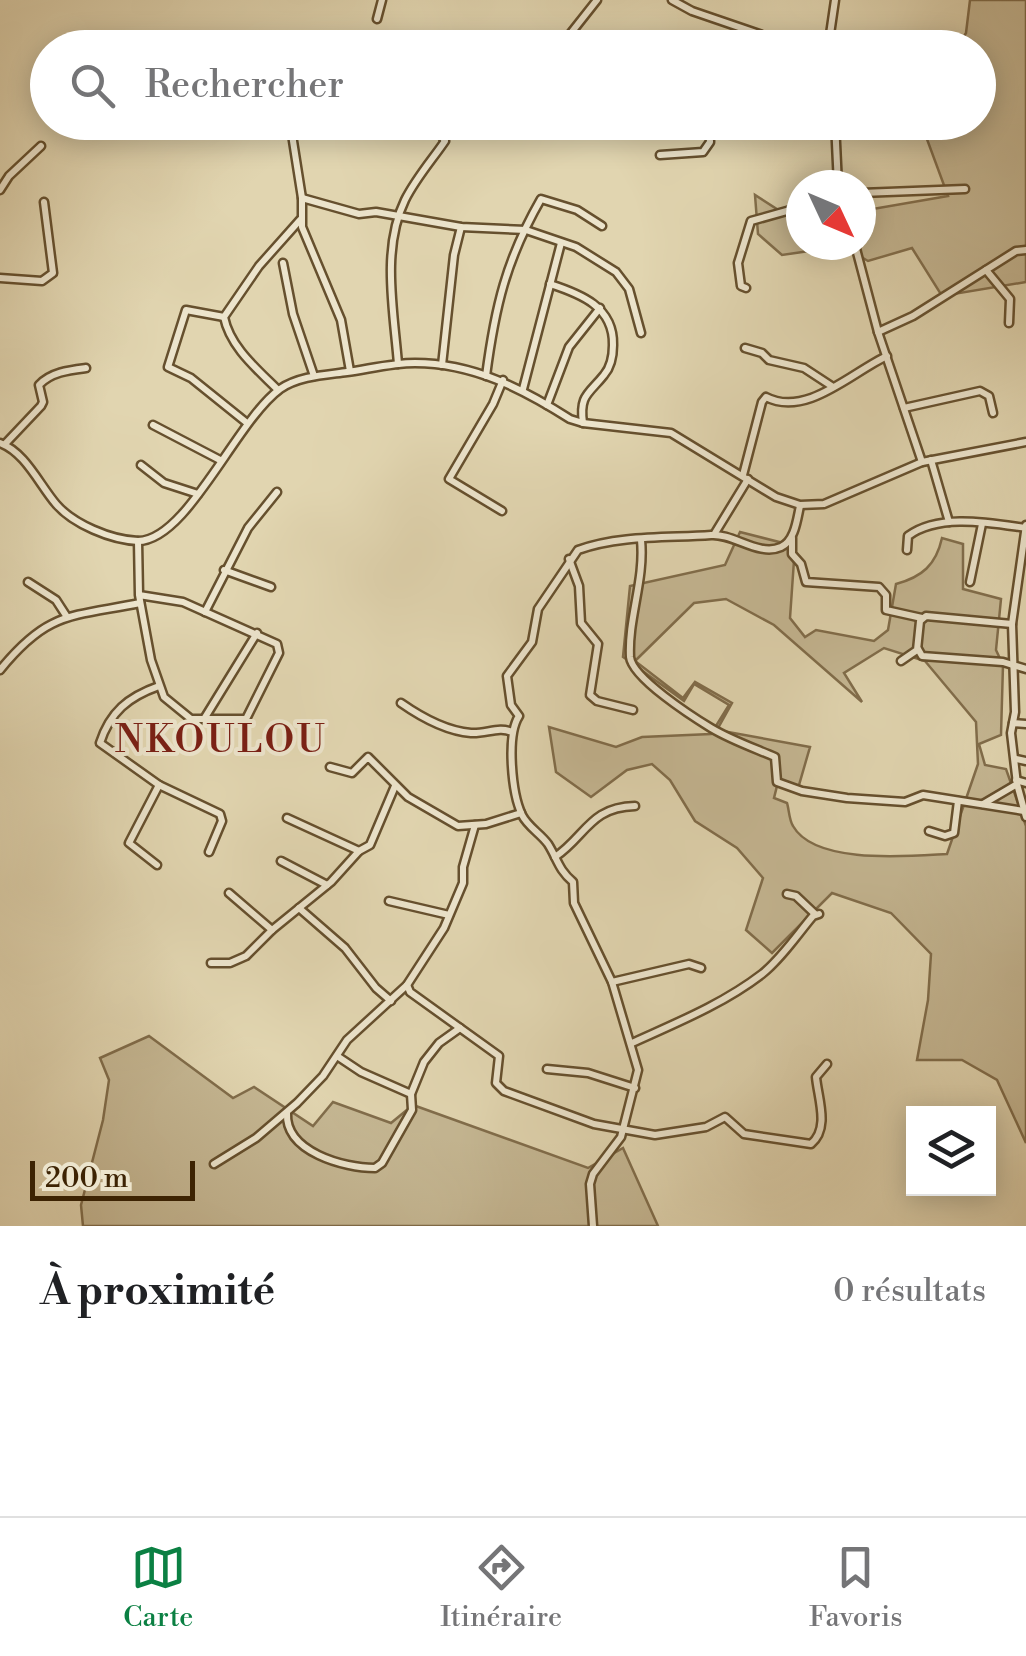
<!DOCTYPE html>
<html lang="fr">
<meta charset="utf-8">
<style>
body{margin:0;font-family:"Libre Bodoni",serif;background:#f2f2f2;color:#202124}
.controls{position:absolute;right:30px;bottom:30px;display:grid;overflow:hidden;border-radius:0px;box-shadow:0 5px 25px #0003}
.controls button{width:90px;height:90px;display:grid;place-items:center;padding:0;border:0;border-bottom:2px solid #e0e0e0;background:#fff;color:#202124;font:50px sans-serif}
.compass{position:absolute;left:786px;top:170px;width:90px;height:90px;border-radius:50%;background:#fff;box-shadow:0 5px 25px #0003;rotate:134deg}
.scale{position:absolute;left:30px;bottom:25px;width:165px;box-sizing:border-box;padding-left:10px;border:5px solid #3d2303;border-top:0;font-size:28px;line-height:35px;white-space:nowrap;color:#3d2303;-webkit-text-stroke:8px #ece4cc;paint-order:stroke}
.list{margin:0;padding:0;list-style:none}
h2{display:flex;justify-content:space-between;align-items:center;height:130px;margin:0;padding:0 40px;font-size:42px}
h2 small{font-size:32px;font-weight:400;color:#757577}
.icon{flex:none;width:55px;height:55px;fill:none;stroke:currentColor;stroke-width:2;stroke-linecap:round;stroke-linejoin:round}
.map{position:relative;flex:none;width:1026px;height:1226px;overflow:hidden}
.search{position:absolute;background:#fff;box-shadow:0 5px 25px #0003;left:30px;right:30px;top:30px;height:110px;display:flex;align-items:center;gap:25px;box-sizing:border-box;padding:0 35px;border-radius:55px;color:#757577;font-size:38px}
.sheet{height:290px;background:#fff}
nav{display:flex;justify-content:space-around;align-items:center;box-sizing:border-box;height:140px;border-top:2px solid #e0e0e0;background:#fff;font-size:28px;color:#757577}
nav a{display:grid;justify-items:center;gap:5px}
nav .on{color:#0b8043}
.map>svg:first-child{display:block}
</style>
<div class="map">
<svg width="1026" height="1226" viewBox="0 0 1026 1226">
<rect width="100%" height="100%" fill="#e1d5b0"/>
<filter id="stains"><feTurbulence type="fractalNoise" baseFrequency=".002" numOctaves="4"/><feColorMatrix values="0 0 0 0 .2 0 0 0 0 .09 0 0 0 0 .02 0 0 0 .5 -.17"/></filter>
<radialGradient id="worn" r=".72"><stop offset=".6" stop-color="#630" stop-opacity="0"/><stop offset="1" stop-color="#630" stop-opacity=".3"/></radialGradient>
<g fill="#c5b793" stroke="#816d4b" stroke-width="2.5" fill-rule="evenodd">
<path d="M970,0H1026V282L942,296L912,248L868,261L843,246L782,255L758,234L755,195L797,222H801V245H861V211L948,196L921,123L978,122V48L957,47L966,33Z"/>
<path d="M740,532L795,546L790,618L805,637L816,630L874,641L888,630L896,584C922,577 936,565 942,538L963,544V589L1001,599L996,650L1003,665L1001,735L979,744L985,765L1006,769L1026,826V1143L997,1080L962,1060H917L928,1000L931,954L891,913L832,893L772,953L746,930L763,878L737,848L695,821L670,780L652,764L627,770L591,797L556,772L549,727L616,747L642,737L711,734L729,705L694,684L684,701L623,657L630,586L725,565ZM726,599L774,625L862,702L844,673L884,648L925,661L976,722L978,764L947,854C909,856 815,865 793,826C789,820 789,809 787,803L774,798L777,786L799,785L810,747L717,730L732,703L695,682L683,698L635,661L694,603Z"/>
<path d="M149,1036L233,1098L254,1087L313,1126L333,1102L391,1123L413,1105L588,1168L623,1148L658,1226H83L81,1205L103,1120L109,1080L100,1058Z"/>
</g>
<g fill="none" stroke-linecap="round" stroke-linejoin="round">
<g stroke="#66502e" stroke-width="11">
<g id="minor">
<path d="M672,0L692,11L800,48"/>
<path d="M377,19L382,0"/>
<path d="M567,38L597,0"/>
<path d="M828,48L835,0"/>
<path d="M290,122L302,198V227L341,320L350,371"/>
<path d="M835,122L838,185"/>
<path d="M660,155L703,152L710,142L709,122"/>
<path d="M0,190L9,176L41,146"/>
<path d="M861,193L965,189"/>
<path d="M302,198L359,214L376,212L461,227L526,230L576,247L616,272L629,289L641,333"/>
<path d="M855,245L878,332L922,462"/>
<path d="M283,263L293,314L314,376"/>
<path d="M986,270L1010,299L1009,323"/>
<path d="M0,278L42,281L53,273L44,202"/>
<path d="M550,284C581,294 614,307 613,345C613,356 611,367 604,375C589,394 579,395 583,423"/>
<path d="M746,288L741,286L738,263L751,221L801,207"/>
<path d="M224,317L186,310L168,367L191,378L247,423"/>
<path d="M878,332L913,316L1016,251L1026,250"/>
<path d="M745,348L762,353L769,360L804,368L833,387"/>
<path d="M398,364C394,312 381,249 405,200C416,178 432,160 445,141L439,132L399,122"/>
<path d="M442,365L454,255L461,227"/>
<path d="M486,376C495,307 506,260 541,199L577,210L602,226"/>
<path d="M523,389L561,243"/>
<path d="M278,390C257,369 230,347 224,317L259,266L300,220"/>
<path d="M547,405L569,347L600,308"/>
<path d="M904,408L980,391L989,396L993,413"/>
<path d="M153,425L220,460"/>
<path d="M0,443C25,452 39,484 56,504C73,524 111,540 138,541C187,541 236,421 280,389C299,376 325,375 347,372C369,369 392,363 415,363C473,363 523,389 570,419L583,423L671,433L776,497L800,505L824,504L922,462L1026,442"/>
<path d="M5,444L41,406L43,402L39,385C51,372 70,370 86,368"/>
<path d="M931,460L949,522"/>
<path d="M141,465L164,483L198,494"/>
<path d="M743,475L762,402L766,397C806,418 852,372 887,356"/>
<path d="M502,511L449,479L493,404L503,380"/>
<path d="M1026,525L1012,624L1015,712L1011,733L1017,784L1026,817"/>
<path d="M715,533L748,479"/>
<path d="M792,538V554L801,564L806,582L879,587L886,595V610L922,618"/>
<path d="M641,540C645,580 628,618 630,657C632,678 693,717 711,728C731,740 754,748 775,757L777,782L802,791L847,798L905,802L923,795L1024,811"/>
<path d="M138,541L139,595L151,660L164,697L191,719H246L279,653L277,644L183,602L139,595"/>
<path d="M907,550L908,536C939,513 990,523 1026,528"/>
<path d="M569,559L579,586L581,623L598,644L590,695L597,701L633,710"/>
<path d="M224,570L271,587"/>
<path d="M28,582L56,600L67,617"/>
<path d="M970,582L982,524"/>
<path d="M205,612L248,528L277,492"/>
<path d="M918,649L922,656L1003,662L1026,669"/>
<path d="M901,661L917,650L920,621L926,616L1012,624"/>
<path d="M0,670C48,611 70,617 140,603"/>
<path d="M159,686C128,697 110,712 100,743L159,785L220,814L222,821L209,852"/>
<path d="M401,703C421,717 446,731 471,733C486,734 499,726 512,732"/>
<path d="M204,719L257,633"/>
<path d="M1013,723L1026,724"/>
<path d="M1016,759L1026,761"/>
<path d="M330,767L352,773L368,757L408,797L458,826L486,824L521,813"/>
<path d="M1016,780L1026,783"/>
<path d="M983,804L1017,784"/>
<path d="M287,818L359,851"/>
<path d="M929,831L945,836L954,833L958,801"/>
<path d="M555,857C586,836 590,807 635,806"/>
<path d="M281,861L327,885"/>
<path d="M157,865L129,843L159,785"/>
<path d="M229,893L272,930"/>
<path d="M787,894L796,896L815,914"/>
<path d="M389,901L449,915"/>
<path d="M299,908L345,948L376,988L391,1001"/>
<path d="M211,963H230L246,956L272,930L331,882L359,851L370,845L395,786"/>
<path d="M612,982L689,964L701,968"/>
<path d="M407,985L410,992L499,1056L496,1083L504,1091L594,1124L655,1135L706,1127L725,1117L744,1134L811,1144C830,1128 818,1099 816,1077L827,1064"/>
<path d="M632,1043C676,1023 723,1004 762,974C781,959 797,935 813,916L819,914"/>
<path d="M337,1056L361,1072L411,1094"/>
<path d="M547,1069L588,1073L635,1088"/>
<path d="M287,1113C285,1152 344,1168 375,1168L382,1163L412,1110L411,1094L424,1062L439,1043L460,1028"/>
<path d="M214,1164L256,1138L297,1103L323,1076L347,1040L407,985L444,928L463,883V867L475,825"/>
<path d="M593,1226L590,1184L593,1174L621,1137L638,1070L612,982L574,903L573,882C558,869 558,860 548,844C540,833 528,827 522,815C512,794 506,736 519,716L511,705L507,676L532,642L538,609L578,550C619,535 668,538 711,535C733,533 759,557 781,547C795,541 797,519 800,506"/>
</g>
</g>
<use href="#minor" stroke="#ece4cc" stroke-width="6"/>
</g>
<g text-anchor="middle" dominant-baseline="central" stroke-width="8" stroke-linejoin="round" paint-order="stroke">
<g font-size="38" letter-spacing="2.5" fill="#7a1f14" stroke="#ece4cc">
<text x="221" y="740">NKOULOU</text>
</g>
</g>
<rect width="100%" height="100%" filter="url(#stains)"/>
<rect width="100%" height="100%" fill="url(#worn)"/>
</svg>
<div class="controls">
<button><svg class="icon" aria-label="layers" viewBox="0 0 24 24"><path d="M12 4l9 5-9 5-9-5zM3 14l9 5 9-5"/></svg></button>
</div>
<svg class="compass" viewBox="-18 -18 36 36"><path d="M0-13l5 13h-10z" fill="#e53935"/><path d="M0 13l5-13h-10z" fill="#757577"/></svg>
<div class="scale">200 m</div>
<div class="search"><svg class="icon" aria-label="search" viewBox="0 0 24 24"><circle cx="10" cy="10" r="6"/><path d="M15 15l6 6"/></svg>Rechercher</div>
</div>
<section class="sheet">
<h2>À proximité<small>0 résultats</small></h2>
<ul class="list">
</ul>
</section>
<nav>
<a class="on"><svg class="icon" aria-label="map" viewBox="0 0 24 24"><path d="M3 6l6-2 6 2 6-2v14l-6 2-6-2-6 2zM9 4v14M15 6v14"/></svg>Carte</a>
<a><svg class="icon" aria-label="directions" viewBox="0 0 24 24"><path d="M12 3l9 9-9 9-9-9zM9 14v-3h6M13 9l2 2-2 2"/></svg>Itinéraire</a>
<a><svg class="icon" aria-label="saved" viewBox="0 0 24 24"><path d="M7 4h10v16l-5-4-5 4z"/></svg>Favoris</a>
</nav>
